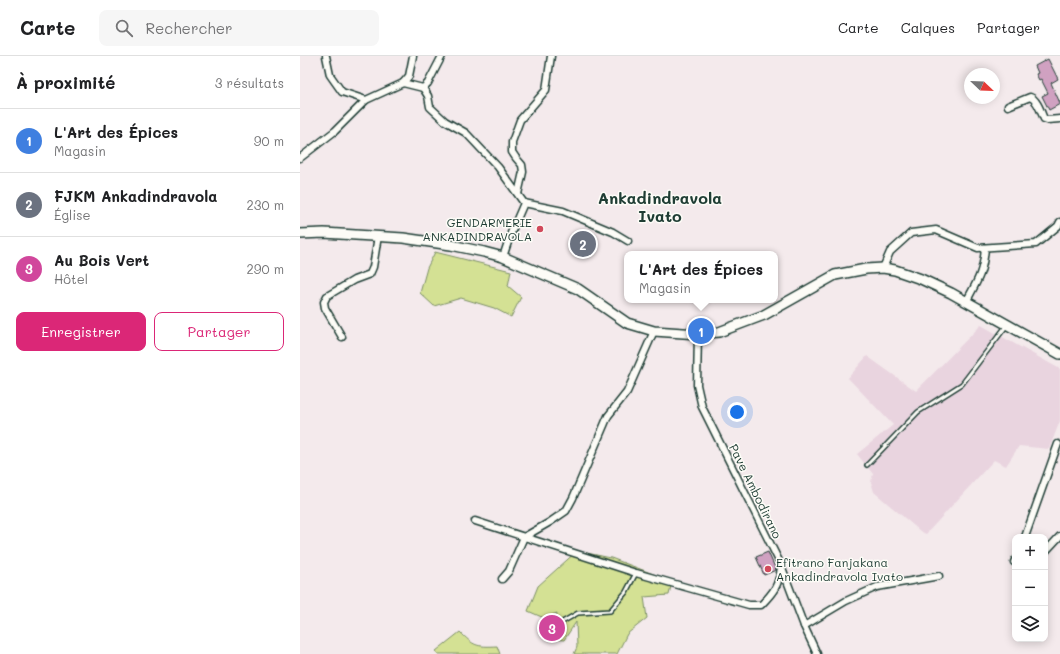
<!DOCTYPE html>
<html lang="fr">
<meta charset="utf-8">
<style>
body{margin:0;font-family:Mali,sans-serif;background:#f6f6f6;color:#202124}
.controls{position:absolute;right:12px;bottom:12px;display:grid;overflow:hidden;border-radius:8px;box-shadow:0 2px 10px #0003}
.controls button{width:36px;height:36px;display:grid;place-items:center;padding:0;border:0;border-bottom:1px solid #e0e0e0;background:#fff;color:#202124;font:20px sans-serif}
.compass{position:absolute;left:664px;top:12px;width:36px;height:36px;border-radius:50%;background:#fff;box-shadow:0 2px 10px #0003;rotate:113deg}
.you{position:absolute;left:437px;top:356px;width:14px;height:14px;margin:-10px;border:3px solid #fff;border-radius:50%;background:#1a73e8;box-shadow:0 0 0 6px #1a73e833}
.badge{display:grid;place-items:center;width:26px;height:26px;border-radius:50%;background:#db2777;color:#fff;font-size:13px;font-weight:700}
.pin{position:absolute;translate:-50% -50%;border:2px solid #fff;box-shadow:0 1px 4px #0006}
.popup{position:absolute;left:324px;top:195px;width:154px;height:52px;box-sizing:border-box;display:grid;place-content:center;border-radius:8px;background:#fff;filter:drop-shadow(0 1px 3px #0005);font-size:13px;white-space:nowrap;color:#757577}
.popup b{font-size:15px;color:#202124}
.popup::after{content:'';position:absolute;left:50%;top:100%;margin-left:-8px;border:8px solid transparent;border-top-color:#fff}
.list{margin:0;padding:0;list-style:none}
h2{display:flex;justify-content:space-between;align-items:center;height:52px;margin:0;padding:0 16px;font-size:17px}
h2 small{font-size:13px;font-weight:400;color:#757577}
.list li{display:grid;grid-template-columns:26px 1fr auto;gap:12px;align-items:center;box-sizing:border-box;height:64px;padding:0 16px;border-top:1px solid #e0e0e0}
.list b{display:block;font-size:15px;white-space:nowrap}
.list p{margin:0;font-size:13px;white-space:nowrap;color:#757577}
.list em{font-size:13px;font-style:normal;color:#757577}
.actions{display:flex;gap:8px;padding:12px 16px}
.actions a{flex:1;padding:9px 0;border:1px solid #db2777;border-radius:8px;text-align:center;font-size:14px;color:#db2777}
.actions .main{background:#db2777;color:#fff}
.icon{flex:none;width:22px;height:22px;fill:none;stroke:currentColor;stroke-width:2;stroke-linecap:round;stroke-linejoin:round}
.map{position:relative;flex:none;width:760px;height:598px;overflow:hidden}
header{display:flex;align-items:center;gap:24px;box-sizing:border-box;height:56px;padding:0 20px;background:#fff;border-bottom:1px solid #e0e0e0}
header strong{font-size:19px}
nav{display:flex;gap:22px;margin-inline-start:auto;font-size:14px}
.search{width:280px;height:36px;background:#f6f6f6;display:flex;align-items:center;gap:10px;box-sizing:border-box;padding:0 14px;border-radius:8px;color:#757577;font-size:15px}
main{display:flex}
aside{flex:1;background:#fff}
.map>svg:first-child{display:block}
</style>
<header>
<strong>Carte</strong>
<div class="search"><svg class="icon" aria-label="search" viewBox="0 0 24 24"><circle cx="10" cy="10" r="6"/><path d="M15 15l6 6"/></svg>Rechercher</div>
<nav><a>Carte</a><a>Calques</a><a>Partager</a></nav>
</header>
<main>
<aside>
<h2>À proximité<small>3 résultats</small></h2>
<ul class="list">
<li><span class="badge" style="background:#3f7fe0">1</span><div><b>L'Art des Épices</b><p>Magasin</p></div><em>90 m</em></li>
<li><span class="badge" style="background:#6b7280">2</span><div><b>FJKM Ankadindravola</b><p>Église</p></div><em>230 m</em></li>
<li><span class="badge" style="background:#d1479c">3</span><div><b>Au Bois Vert</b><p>Hôtel</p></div><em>290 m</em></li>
</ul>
<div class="actions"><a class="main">Enregistrer</a><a>Partager</a></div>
</aside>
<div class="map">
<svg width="760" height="598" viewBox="0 0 760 598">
<rect width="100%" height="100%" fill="#f4eaec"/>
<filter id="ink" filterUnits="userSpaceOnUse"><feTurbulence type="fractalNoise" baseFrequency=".025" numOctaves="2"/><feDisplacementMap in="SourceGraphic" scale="8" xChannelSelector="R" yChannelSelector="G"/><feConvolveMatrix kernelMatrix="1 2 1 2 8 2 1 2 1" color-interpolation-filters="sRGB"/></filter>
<g filter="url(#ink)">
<path fill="#e9d4df" d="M681,269L760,313V365L749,393L719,390L706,410L694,404L626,478L620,475L574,436L571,426L573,418L557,398L593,369L548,322L567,300L616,335Z"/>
<g fill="#d4e194" stroke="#7a8f64">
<path d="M135,196L211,215L208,230L221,241L211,261L194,252L161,242L134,250L120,237L127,212Z"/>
<path d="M277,495L311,502L372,525L369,539L344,541L347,562L327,578L317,598H274L277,591L276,566L264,584L253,583L257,557L244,562L228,555L238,530Z"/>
<path d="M160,576C174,590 176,591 197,590L200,598H138L136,595Z"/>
</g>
<g fill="#d0a1c1" stroke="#1f3d34">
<path d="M748,3L758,23L751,27L760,47V48L749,54L742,40L748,37L741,23L739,24L736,18L738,17L735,10Z"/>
<path d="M468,496L476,514L464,519L456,501Z"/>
</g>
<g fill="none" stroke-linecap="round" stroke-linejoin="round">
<g stroke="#1f3d34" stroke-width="6">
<g id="lane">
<path d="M567,409L618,356L662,328L707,269"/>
<path d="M252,572L278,557L310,555L326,536L336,517"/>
</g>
</g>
<g stroke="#1f3d34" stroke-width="9">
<g id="street">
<path d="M26,0L30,19L42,36L66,44"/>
<path d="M103,27L109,20L113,0"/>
<path d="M123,32L128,40L130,51L145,65L166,77L198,111L224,147L211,177L203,201"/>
<path d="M708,50L730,41C737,43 741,56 744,63L747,64L760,63"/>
<path d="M0,102L35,75L66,44L103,27L123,32L128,27L142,0"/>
<path d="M218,138L223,116L222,109L216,102L212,96V86L220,64L246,34L251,0"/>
<path d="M224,147L263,155L313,176L328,185"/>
<path d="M583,212L590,196L611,177L636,174L678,192L736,188L758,170L760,166"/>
<path d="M666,246C678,224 683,217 685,192"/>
<path d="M398,278L397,329L402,351L481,509L504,570L517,598"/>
<path d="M42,281L25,252L24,246L27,240L54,224L70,218L73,211L78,180"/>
<path d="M175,465L336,517L449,549H461C474,536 479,529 481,511"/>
<path d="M725,481L758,388"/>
<path d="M745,495H746L760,480"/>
<path d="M714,506L715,504"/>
<path d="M202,523L209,515L224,481L250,466L266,455L273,442L308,360L327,336L354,275"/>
<path d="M504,570L546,545L577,531L639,520"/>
</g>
</g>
<g stroke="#1f3d34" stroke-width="12">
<path id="secondary" d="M0,178L24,177L103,182L151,189L184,196L203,201L278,233L327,267L354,275L398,278L419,276L464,259L535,219L566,213L583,212L595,214L621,223L651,237L760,298"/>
</g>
<use href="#lane" stroke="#fdfcf7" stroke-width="3"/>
<use href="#street" stroke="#fdfcf7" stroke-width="6"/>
<use href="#secondary" stroke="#fdfcf7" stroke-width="9"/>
</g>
</g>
<g fill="#d1495b" stroke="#fdfcf7" stroke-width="1.5">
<circle cx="240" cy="173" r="4"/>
<circle cx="468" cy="513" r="4"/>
</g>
<g text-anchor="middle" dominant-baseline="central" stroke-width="3" stroke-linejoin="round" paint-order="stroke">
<g font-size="12" fill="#1f3d34" stroke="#fdfcf7" text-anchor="end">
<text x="232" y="166">GENDARMERIE<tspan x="232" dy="14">ANKADINDRAVOLA</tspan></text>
<text x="476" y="506" text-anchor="start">Efitrano Fanjakana<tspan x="476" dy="14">Ankadindravola Ivato</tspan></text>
</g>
<g font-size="12" fill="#1f3d34" stroke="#fdfcf7">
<text transform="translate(456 435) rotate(64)">Pave Ambodirano</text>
</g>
<g font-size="16" font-weight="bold" fill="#1f3d34" stroke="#fdfcf7">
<text x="360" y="141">Ankadindravola<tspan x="360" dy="18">Ivato</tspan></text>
</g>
</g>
</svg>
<div class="controls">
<button>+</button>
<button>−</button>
<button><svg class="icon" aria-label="layers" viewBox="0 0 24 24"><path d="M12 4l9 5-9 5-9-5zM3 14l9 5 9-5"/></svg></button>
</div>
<svg class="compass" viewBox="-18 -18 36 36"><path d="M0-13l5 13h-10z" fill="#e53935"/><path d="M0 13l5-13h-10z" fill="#757577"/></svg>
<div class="you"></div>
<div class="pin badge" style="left:401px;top:275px;background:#3f7fe0">1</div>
<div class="popup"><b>L'Art des Épices</b>Magasin</div>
<div class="pin badge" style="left:283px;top:188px;background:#6b7280">2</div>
<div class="pin badge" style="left:252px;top:572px;background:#d1479c">3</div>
</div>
</main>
